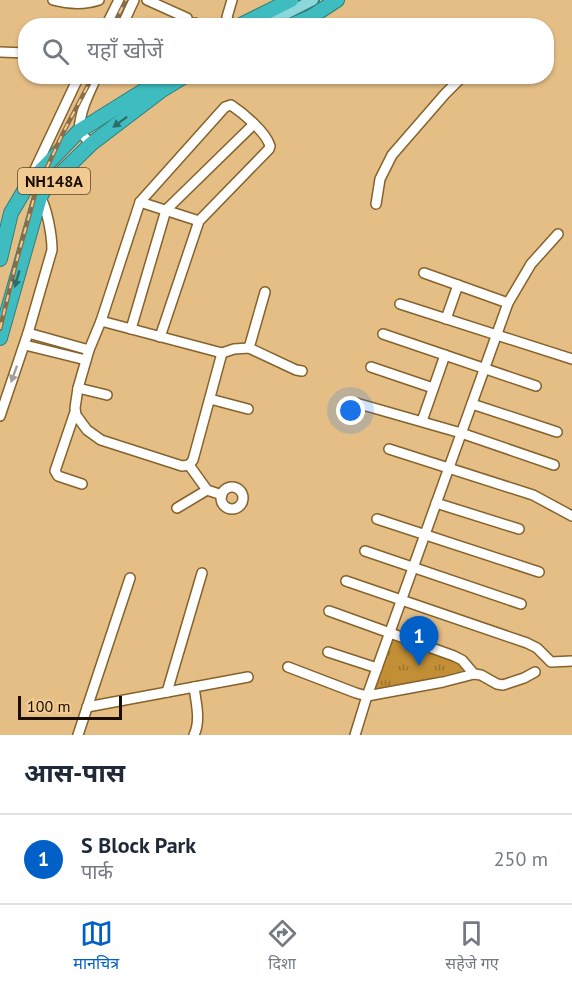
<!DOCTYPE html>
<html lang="hi">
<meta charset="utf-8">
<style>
body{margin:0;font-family:"PT Sans","Noto Sans Devanagari",sans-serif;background:#f2f2f3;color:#1f2937}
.scale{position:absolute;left:18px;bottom:15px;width:104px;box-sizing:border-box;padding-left:6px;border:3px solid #1a0d00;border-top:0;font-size:16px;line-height:21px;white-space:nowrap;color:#1a0d00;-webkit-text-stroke:4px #f2cb93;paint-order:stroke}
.you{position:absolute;left:351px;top:411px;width:21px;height:21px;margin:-15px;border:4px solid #fff;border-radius:50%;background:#1a73e8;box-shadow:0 0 0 9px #1a73e833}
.badge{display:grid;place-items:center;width:39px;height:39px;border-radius:50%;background:#0060c8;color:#fff;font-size:20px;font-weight:700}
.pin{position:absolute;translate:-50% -50px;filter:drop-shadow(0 2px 3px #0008)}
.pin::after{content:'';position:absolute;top:32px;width:21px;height:18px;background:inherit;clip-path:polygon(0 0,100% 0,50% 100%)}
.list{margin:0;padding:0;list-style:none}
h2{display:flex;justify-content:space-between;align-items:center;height:78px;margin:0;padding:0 24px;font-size:26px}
h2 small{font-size:20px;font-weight:400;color:#747a83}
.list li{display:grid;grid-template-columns:39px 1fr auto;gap:18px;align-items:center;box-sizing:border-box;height:90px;padding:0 24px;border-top:2px solid #e0e1e3}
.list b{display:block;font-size:22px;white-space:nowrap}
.list p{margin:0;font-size:20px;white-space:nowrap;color:#747a83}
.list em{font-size:20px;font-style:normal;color:#747a83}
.icon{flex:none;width:33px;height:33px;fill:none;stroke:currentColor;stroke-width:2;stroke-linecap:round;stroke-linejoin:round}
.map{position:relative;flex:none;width:572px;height:735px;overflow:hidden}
.search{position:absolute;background:#fff;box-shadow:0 2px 4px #0004;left:18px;right:18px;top:18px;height:66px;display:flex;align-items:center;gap:15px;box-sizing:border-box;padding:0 21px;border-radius:24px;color:#747a83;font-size:22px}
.sheet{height:168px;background:#fff}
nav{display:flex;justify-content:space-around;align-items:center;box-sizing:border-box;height:84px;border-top:2px solid #e0e1e3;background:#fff;font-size:16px;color:#747a83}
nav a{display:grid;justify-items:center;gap:3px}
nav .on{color:#0060c8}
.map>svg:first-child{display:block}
</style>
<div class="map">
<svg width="572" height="735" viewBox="0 0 572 735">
<defs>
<pattern id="grass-tufts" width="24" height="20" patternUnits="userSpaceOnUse" patternTransform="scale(1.5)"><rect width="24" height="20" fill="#c38f36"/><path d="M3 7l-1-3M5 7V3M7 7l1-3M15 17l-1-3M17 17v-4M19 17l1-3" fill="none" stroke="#9e732b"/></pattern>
</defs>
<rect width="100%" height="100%" fill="#e5be86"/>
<path fill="url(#grass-tufts)" d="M388,635L463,661L462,671L364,695Z"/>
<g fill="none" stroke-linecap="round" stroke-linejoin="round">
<g stroke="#85622b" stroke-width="12">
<g id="minor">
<path d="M53,0C68,4 84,5 99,0"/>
<path d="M147,0L187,18"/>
<path d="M195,23L200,26"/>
<path d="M106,26L119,0"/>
<path d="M122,26L134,0"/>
<path d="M231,26L227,17L232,0"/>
<path d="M0,52L26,53"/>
<path d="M91,144L79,131C80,111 88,95 97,76"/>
<path d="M140,202L199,221"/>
<path d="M376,204L380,179L392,155L445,94L463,76"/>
<path d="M424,273L508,303"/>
<path d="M400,304L572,359"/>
<path d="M446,319L458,285"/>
<path d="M101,321L222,353L234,349L249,348L296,370L302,371"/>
<path d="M131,329L166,210L254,124"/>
<path d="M28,333L89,350"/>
<path d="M383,334L536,386"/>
<path d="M160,337L199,221L269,149L270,146C266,132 243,113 231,105L225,107L140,202L101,321L89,350L78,388L75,408L76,415L87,430L101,440L182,466L189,465L193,460L222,353"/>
<path d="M25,345L86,360"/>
<path d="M249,348L265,292"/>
<path d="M371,367L433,388"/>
<path d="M78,388L107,395"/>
<path d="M210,399L248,409"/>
<path d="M356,403L461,433L554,465"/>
<path d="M472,404L557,432"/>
<path d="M75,412L55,471L58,476L82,484"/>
<path d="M0,416L28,333L52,250C52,236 47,206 39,195C36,191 32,188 28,184L79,76"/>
<path d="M422,421L445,355"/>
<path d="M389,449L533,495L572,516"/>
<path d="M189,465L207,490L222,495"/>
<circle cx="232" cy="498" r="11"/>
<path d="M436,503L519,529"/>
<path d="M177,508L207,490"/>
<path d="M377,519L539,572"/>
<path d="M365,551L521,604"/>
<path d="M346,581L527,643L537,648L551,662L572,661"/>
<path d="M329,611L454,656L462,660L474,674"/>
<path d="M328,652L377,668"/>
<path d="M288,667L356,693L367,696L443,682L474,674L481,675L497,684L503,685L524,678L535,672"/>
<path d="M167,692L202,573"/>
<path d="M87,707L248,677"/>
<path d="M78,735L130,578"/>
<path d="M194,735C201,720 196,703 194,687"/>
<path d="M355,735L367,696L508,303L531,264L558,234"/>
</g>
</g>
<g stroke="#317f7c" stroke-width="14">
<path id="major" d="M262,26L313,0"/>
</g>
<g stroke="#317f7c" stroke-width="16">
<g id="highway">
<path d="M239,26L291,0"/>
<path d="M290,26L311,17L337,0"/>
<path d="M0,259L11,213L28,184L79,131L167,76"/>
<path d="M0,338L40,197L44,190L91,144L162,90L185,76"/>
</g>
</g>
<use href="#minor" stroke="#fff" stroke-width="9"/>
<use href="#major" stroke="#8bd7d9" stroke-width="10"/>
<use href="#highway" stroke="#3ebcbf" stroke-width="14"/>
<g stroke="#886d49" stroke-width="4.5">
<g id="rail">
<path d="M113,26L126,0"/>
<path d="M0,329L16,263L36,191L63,133L93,76"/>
</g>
</g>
<use href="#rail" stroke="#f2cb93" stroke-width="2" stroke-dasharray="7" stroke-linecap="butt"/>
</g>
<defs><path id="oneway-solid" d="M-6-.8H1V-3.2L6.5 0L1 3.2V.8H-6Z" transform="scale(1.5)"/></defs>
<g fill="#2e6d69">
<use href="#oneway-solid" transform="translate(120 122) rotate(143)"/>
<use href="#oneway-solid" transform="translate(17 279) rotate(106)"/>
</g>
<use fill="#a39e99" href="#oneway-solid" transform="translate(14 374) rotate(110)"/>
<g text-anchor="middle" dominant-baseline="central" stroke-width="4.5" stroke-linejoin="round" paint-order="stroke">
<rect fill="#f2cb93" stroke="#5b462c" stroke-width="1.5" x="18" y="168" width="72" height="26" rx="4.5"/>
<g font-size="16" font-weight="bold" fill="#1a0d00">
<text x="54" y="181">NH148A</text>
</g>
</g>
</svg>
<div class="scale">100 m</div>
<div class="you"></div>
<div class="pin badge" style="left:419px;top:666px">1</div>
<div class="search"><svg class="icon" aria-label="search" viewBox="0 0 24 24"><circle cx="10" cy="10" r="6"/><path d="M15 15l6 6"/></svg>यहाँ खोजें</div>
</div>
<section class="sheet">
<h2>आस-पास<small></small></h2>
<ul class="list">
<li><span class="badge">1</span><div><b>S Block Park</b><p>पार्क</p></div><em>250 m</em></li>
</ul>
</section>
<nav>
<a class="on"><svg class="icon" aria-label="map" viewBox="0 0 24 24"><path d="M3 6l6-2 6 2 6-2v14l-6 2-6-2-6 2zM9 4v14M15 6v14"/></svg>मानचित्र</a>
<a><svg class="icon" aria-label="directions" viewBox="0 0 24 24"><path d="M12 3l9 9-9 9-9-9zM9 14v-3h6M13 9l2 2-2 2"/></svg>दिशा</a>
<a><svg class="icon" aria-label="saved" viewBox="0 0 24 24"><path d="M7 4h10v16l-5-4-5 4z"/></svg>सहेजे गए</a>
</nav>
